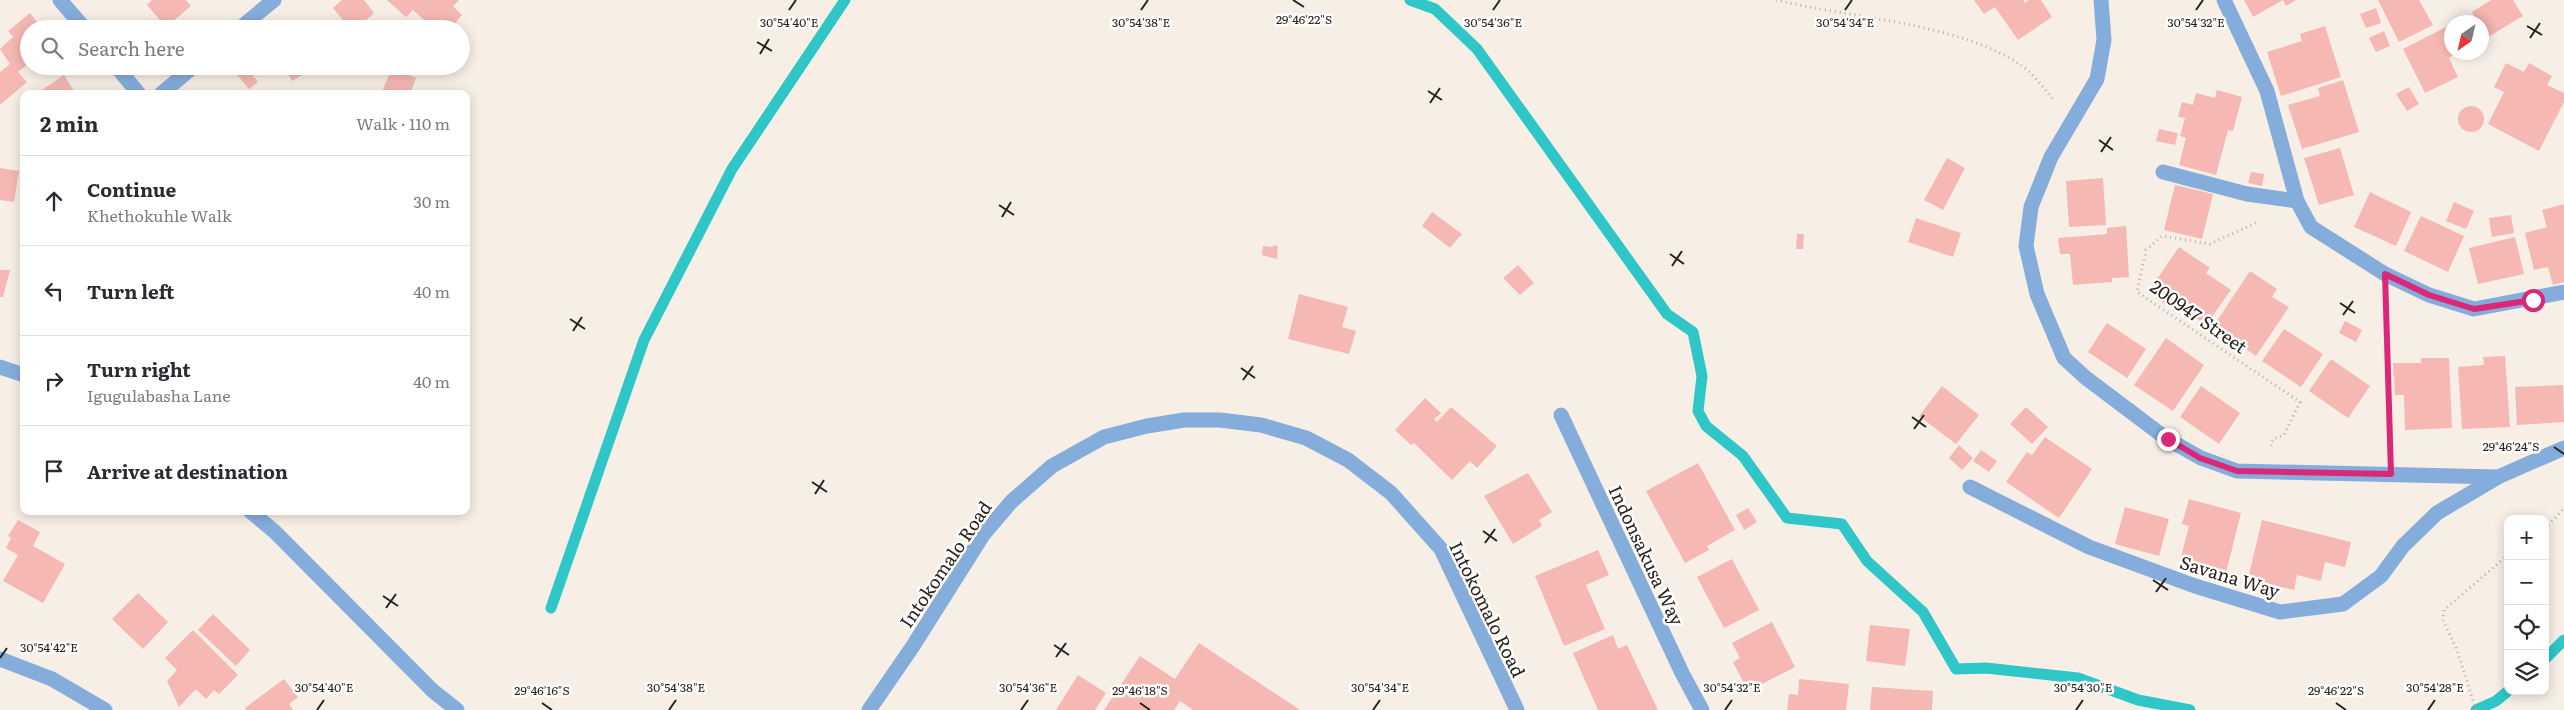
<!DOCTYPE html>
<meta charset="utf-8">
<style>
body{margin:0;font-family:Literata,serif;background:#f7f7f7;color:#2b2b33}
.controls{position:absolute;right:15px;bottom:15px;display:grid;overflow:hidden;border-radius:10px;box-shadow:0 2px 12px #0003}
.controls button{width:45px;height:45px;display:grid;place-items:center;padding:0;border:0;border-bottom:1px solid #e1e1e2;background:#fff;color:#2b2b33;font:25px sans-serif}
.compass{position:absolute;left:2444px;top:15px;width:45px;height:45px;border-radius:50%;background:#fff;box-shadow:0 2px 12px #0003;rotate:214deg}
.stop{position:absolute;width:15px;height:15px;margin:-11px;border:4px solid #db2777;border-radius:50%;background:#fff}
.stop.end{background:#db2777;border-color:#fff;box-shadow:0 1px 5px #0008}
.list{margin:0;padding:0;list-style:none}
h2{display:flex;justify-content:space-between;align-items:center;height:65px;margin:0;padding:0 20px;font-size:21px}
h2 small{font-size:16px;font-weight:400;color:#7c7c81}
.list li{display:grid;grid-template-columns:32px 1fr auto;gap:15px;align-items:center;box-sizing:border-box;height:90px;padding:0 20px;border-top:1px solid #e1e1e2}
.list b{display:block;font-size:19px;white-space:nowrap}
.list p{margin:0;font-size:16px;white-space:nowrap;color:#7c7c81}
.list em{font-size:16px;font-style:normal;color:#7c7c81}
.icon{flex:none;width:28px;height:28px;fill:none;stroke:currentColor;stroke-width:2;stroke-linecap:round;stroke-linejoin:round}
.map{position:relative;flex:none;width:2564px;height:710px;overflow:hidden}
.search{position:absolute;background:#fff;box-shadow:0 2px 12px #0003;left:20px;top:20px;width:450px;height:55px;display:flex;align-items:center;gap:12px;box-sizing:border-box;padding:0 18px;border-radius:28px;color:#7c7c81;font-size:19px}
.panel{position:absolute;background:#fff;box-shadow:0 2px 12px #0003;left:20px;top:90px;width:450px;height:425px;border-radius:10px}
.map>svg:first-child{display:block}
</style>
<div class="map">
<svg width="2564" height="710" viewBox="0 0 2564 710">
<rect width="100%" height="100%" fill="#f7efe6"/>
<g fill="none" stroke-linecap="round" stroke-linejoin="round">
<g stroke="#2fc6c7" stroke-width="11">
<path d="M1410,0L1435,9L1477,49L1667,314L1693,332L1702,376L1698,411L1706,426L1743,456L1787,518L1842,524L1867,561L1923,612L1956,669L1986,668L2078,678L2138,700L2190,710"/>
<path d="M551,608L644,340L732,169L845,0"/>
<path d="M2545,659L2564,640"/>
<path d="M2476,710L2496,701L2508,691"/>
</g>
</g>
<g fill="#f5b8b3">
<path d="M152,0H186L191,6L166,27L147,5Z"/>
<path d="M342,0H364L374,13L356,29H350L333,8Z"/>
<path d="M387,0H459L453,6L462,15L450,29H434L413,10L406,17Z"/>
<path d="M1974,0H2023L2025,3L2029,0H2041L2052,17L2018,40L1995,7L1984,14Z"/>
<path d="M2244,0H2296L2286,6L2283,0L2253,17Z"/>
<path d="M2378,0H2419L2433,25L2399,42Z"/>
<path d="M2491,0H2513L2523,16L2488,37L2482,27V22H2478L2472,12Z"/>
<path d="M2376,8L2381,23L2366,28L2360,14Z"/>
<path d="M30,13L42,29H29V63L18,72L27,82L0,105V72L10,64L0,49L13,37L8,31Z"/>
<path d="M2452,24V52H2459L2449,58L2458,77L2425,93L2403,49Z"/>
<path d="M2325,26L2341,77L2281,96L2267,52L2302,41L2300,34Z"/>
<path d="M2384,31L2390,46L2376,52L2369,38Z"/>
<path d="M2506,63L2524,72L2529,63L2552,76L2547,85L2564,93V102L2539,151L2488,124L2504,92L2494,87Z"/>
<path d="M238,66H245L258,82L249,89L233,70Z"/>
<path d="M283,66H316L292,81Z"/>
<path d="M392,68L416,78L410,94H381Z"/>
<path d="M64,75L76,94H40L39,92Z"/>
<path d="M2343,80L2359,132L2302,149L2288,105L2320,96L2318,88Z"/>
<path d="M2409,87L2419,104L2407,111L2396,94Z"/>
<path d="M2217,90L2242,97L2233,131L2228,130L2216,175L2179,165L2186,138L2180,136L2185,118L2178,117L2182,102L2193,105L2196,93L2215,98Z"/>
<circle cx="2471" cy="119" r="13"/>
<path d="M2159,129L2178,133L2175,145L2156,141Z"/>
<path d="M2340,148L2354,195L2319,205L2304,158Z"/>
<path d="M1947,158L1965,168L1943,210L1924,200Z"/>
<path d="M0,168L19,171L14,202L0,200Z"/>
<path d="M2251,172L2264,174L2262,186L2248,183Z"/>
<path d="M2103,178L2106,225L2069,227L2066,181Z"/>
<path d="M2175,185L2213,194L2202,239L2164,230Z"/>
<path d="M2370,192L2411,212L2396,246L2354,227Z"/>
<path d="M2454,202L2474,211L2466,229L2446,221Z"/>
<path d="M2564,204V282L2553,285L2548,267L2534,270L2525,233L2547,227L2542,210Z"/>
<path d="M1432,212L1462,234L1450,248L1422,226Z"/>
<path d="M2511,215L2514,233L2492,237L2489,218Z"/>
<path d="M2421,216L2464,236L2448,272L2404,251Z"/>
<path d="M1916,218L1961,233L1953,257L1908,242Z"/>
<path d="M2126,226L2129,277L2112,278V282L2073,285L2070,254H2060L2058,238L2107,234V228Z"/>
<path d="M1797,234H1804L1803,249H1796Z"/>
<path d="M2515,237L2524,274L2478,284L2469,248Z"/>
<path d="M1273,245L1278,246L1277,259L1262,255L1263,246L1273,247Z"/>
<path d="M2179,247L2210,268L2206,273L2231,290L2206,325L2169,299L2165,304L2148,292Z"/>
<path d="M1518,265L1534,283L1520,295L1503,278Z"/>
<path d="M0,270H10L3,297H0Z"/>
<path d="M2250,271L2277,289L2272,297L2289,307L2256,356L2213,327Z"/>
<path d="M1299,294L1348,307L1342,327L1356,331L1349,354L1288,339Z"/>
<path d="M2345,321L2362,330L2356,342L2339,333Z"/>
<path d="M2107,323L2146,349L2127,378L2088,352Z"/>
<path d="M2284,329L2323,354L2301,387L2262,361Z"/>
<path d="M2166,338L2204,365L2173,411L2134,385Z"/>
<path d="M2505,356L2510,427L2462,429L2458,367L2484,365L2483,357Z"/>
<path d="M2421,358H2449L2452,428L2405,430L2404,395H2395L2393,363H2421Z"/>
<path d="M2331,359L2370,386L2348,418L2309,391Z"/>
<path d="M2563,385L2564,422L2517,425L2515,387Z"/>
<path d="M1942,386L1979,415L1956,444L1919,416Z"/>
<path d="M2201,386L2240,413L2219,444L2180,417Z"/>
<path d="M1425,398L1441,413L1434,419L1437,422L1451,407L1497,446L1477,468L1470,461L1452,480L1414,443L1411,445L1395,430Z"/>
<path d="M2026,407L2048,427L2032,444L2010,424Z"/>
<path d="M2045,437L2092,469L2059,518L2006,482L2027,452L2032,455Z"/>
<path d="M1959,445L1973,458L1962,470L1949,458Z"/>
<path d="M1981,450L1997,461L1989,472L1973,461Z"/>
<path d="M1698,463L1735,530L1707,546L1709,550L1685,563L1646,491Z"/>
<path d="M1528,473L1552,512L1539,520L1542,526L1513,544L1484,496Z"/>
<path d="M2189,499L2241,513L2226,573L2180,561L2189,526L2182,524Z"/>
<path d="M2125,507L2169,519L2159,556L2115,544Z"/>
<path d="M1748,508L1757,522L1744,530L1736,515Z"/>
<path d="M18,520L40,532L33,546L65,564L43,603L3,581L18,555L6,548L11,538L8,536Z"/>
<path d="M2262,520L2351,542L2345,567L2325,562L2321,581L2297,575L2294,590L2248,579Z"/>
<path d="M1598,550L1609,575L1586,585L1605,629L1564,646L1535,576Z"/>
<path d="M1732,559L1759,610L1724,628L1697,577Z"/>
<path d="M138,593L168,622L143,649L112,619Z"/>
<path d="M213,614L250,650L236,666L198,630Z"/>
<path d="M1772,622L1795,667L1748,691L1733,662L1740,658L1732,643Z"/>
<path d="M1870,625L1910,629L1905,666L1866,661Z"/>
<path d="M193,630L238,675L219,694L214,690L206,699L196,689L179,707L167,681L177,670L165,658Z"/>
<path d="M1613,635L1618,649L1627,645L1658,710H1598L1573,653Z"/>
<path d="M1199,643L1300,710H1193L1180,701L1174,710H1104L1140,656L1175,679Z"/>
<path d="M1078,675L1106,693L1095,710H1056Z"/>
<path d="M284,679L298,697L289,704L293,710H246L245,708Z"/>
<path d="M1799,679L1849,684L1846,710H1787L1789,694L1798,695Z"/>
<path d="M1872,687L1933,691L1932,710H1870Z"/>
</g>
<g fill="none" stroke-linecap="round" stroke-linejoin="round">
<g stroke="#b7b1a9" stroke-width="3" stroke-dasharray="1 4" stroke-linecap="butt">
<path d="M1776,0C1850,18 1961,23 2022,66C2034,74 2044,89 2054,100"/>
<path d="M2256,223L2210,244L2162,236L2146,250L2137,292L2300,402L2284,435L2273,439L2271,446"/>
<path d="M2386,302L2390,449"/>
<path d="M2545,529L2564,508"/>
<path d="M2476,710L2457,650L2443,620L2444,610L2508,555"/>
</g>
<path stroke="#85addc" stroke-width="15" d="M2163,172L2247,194L2297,201"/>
<g stroke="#85addc" stroke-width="15">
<path d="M60,0L85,29"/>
<path d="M2101,0L2104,40L2097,79L2051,157L2031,207L2026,246L2037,294L2064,358L2086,378L2167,439L2201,458L2237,471L2498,477"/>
<path d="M2224,0L2267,91L2297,201L2311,227L2385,274L2429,295L2474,309L2564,292"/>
<path d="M239,29L274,0"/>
<path d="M116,66L139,94"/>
<path d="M161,94L194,66"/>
<path d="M0,367L24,375"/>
<path d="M1561,415L1682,673L1702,710"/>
<path d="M1970,487L2089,547L2195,586L2280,612L2343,604L2381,576L2403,546L2437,513L2498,477L2564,448"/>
<path d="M250,511L275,532L433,691L457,710"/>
<path d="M0,659L52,679L105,710"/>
<path d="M869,710L913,646L983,535L1011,502L1052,466L1104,437L1147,426L1184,420H1220L1261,425L1306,438L1348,460L1391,493L1441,549L1517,710"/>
</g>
</g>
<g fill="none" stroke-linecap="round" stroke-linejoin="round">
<path stroke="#db2777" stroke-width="6" d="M2168,439L2200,458L2237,471L2391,474L2385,274L2429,295L2474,309L2533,300"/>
</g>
<path fill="none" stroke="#272420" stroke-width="2" d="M1293,0L1304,7M789,10L796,0M1141,10L1148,0M1493,10L1500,0M1845,10L1852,0M2196,10L2203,0M2527,26L2542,35M2530,38L2540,23M757,42L772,51M760,54L769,39M1428,91L1442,100M1430,103L1440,88M2099,140L2113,150M2101,152L2111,137M999,205L1014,215M1002,217L1011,202M1670,254L1684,264M1672,266L1682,251M2340,303L2355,313M2343,315L2353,301M570,319L585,329M573,331L582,317M1241,368L1255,378M1243,380L1253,366M1912,417L1926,427M1914,429L1924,415M2554,447L2564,454M812,482L827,492M815,494L824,480M1483,531L1497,541M1485,543L1495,529M2153,580L2168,590M2156,592L2166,578M383,596L398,606M386,608L396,594M1054,645L1069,655M1056,657L1066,643M0,658L7,648M542,703L552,710M1140,703L1150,710M2336,703L2346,710M317,710L324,700M669,710L676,700M1021,710L1028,700M1373,710L1380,700M1725,710L1732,700M2076,710L2083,700M2428,710L2435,700"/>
<g text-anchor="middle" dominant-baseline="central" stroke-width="5" stroke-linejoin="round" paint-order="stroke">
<g font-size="18" fill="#272420" stroke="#fffdfc">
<text transform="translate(2199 316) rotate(35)">200947 Street</text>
<text transform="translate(1647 555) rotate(65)">Indonsakusa Way</text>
<text transform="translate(945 564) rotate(-56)">Intokomalo Road</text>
<text transform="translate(2230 576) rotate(17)">Savana Way</text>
<text transform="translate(1488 609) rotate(64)">Intokomalo Road</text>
</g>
</g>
<g font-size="12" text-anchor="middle" fill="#272420" stroke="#fffdfc" stroke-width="5" stroke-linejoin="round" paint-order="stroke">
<text x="1304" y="24">29°46'22"S</text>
<text x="789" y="27">30°54'40"E</text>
<text x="1141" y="27">30°54'38"E</text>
<text x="1493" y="27">30°54'36"E</text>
<text x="1845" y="27">30°54'34"E</text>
<text x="2196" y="27">30°54'32"E</text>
<text x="2511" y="451">29°46'24"S</text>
<text x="49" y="652">30°54'42"E</text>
<text x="324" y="692">30°54'40"E</text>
<text x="676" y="692">30°54'38"E</text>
<text x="1028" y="692">30°54'36"E</text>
<text x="1380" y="692">30°54'34"E</text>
<text x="1732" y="692">30°54'32"E</text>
<text x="2083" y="692">30°54'30"E</text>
<text x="2435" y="692">30°54'28"E</text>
<text x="542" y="695">29°46'16"S</text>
<text x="1140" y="695">29°46'18"S</text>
<text x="2336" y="695">29°46'22"S</text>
</g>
</svg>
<div class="controls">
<button>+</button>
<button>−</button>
<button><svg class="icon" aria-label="locate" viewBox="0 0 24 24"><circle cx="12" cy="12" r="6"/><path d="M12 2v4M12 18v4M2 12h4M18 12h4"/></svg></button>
<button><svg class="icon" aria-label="layers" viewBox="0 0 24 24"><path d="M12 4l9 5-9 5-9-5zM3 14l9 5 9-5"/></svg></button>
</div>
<svg class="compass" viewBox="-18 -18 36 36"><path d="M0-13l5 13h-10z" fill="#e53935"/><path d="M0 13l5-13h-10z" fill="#7c7c81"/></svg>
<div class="stop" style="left:2533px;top:300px"></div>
<div class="stop end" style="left:2168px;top:439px"></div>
<div class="search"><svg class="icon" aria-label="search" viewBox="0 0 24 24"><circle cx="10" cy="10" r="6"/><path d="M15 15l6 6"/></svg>Search here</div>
<section class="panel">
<h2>2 min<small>Walk · 110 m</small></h2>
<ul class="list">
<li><svg class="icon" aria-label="ahead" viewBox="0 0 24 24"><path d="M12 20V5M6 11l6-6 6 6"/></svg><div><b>Continue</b><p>Khethokuhle Walk</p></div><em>30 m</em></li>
<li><svg class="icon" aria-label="left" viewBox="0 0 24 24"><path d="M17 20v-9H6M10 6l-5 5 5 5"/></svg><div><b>Turn left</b></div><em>40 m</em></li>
<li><svg class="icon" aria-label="right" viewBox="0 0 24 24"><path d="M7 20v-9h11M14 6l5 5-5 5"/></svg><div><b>Turn right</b><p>Igugulabasha Lane</p></div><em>40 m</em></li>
<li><svg class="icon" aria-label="arrive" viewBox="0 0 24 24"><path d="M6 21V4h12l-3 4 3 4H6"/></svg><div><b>Arrive at destination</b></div></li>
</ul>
</section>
</div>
